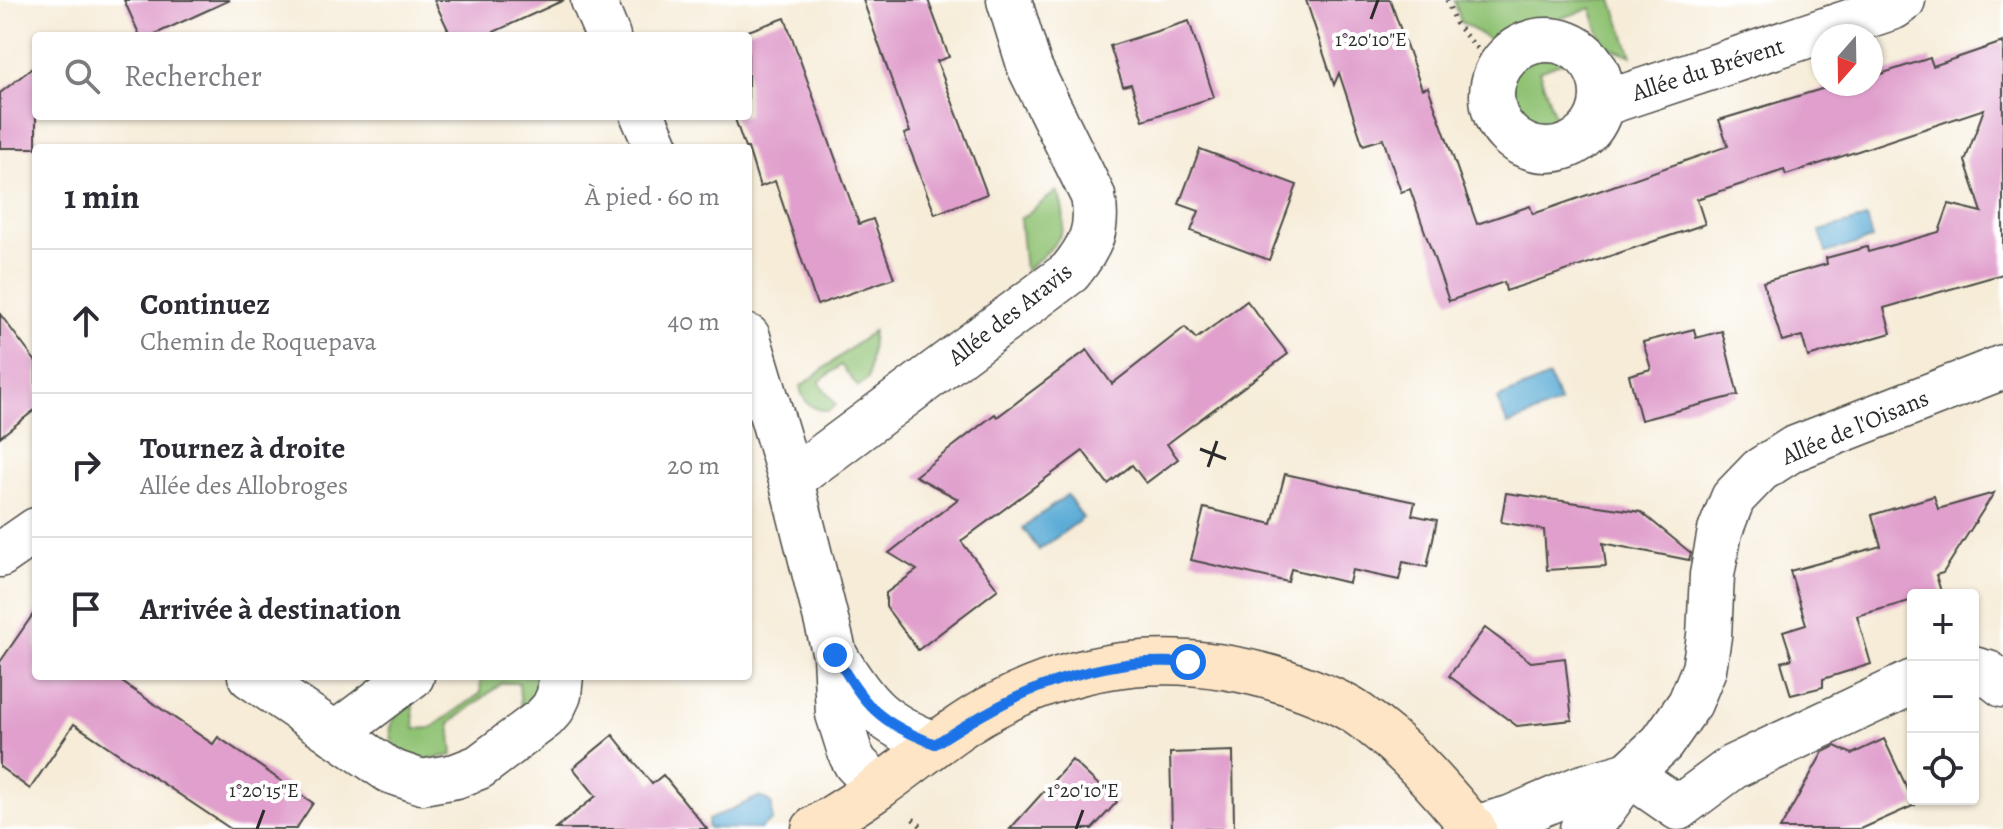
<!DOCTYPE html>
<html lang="fr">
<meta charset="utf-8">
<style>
body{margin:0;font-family:Alegreya,serif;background:#f7f7f7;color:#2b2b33}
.controls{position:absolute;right:24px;bottom:24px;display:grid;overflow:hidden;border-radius:8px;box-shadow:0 2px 6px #0004}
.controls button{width:72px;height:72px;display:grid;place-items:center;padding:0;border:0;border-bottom:2px solid #e1e1e2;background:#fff;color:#2b2b33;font:40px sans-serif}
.compass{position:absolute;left:1811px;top:24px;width:72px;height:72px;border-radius:50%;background:#fff;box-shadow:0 2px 6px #0004;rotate:200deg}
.stop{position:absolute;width:24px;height:24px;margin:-18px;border:6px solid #1a73e8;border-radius:50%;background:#fff}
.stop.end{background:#1a73e8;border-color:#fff;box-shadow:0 2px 8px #0008}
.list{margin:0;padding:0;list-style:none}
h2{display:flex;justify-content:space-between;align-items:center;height:104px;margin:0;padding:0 32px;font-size:34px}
h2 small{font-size:26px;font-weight:400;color:#7c7c81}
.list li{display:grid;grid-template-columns:52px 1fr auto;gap:24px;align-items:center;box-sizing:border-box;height:144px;padding:0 32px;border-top:2px solid #e1e1e2}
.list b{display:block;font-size:30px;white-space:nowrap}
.list p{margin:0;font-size:26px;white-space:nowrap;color:#7c7c81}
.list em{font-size:26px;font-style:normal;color:#7c7c81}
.icon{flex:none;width:44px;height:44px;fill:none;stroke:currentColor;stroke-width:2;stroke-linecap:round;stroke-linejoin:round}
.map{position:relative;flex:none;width:2003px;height:829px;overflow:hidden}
.search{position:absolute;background:#fff;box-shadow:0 2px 6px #0004;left:32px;top:32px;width:720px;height:88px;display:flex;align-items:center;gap:20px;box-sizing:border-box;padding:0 28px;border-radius:8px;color:#7c7c81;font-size:30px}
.panel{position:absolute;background:#fff;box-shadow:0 2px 6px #0004;left:32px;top:144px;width:720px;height:536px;border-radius:8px}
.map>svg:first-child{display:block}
</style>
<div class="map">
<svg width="2003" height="829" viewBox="0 0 2003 829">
<rect width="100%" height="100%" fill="#fff"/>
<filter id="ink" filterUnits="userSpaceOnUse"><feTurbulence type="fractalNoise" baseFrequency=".0125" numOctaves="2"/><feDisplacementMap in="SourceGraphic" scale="16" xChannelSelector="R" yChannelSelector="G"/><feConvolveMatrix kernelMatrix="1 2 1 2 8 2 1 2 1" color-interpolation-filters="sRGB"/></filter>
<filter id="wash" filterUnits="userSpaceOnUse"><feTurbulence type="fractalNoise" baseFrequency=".006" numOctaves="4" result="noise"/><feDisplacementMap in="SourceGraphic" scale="32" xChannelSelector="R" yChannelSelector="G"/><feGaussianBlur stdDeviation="1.8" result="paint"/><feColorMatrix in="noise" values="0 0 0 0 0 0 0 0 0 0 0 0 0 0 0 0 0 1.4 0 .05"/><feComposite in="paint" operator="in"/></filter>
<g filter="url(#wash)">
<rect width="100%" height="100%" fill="#f6ecd8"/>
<g fill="#90c273" stroke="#5e764f" stroke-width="2">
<path d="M1454,0H1612L1632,56L1603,45L1591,8L1493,42L1461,22Z"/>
<path d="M1540,55H1555L1566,61L1539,71L1555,117L1582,108C1548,178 1459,85 1540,55Z"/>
<path d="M1057,191C1075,233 1055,245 1025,271L1020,219Z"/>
<path d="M873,331L868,379L858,387L841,365L819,382L836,405L828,411C813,410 803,402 800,387Z"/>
<path d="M480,676H537L535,696L521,712L519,683H502L450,723L453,755C440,757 426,761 414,759C396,756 385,735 394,719C397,712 406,706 412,701L415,729L431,728L481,693Z"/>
</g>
<g fill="#5aabd5" stroke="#426b80" stroke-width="2">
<path d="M1866,218L1872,239L1826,253L1820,231Z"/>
<path d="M1549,377L1560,403L1508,425L1497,399Z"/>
<path d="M1067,495L1083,518L1039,550L1023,528Z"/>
<path d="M758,797L765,799L772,805V820L760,829L708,828V820Z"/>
</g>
<g id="blocks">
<g fill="#e09fcc">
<path d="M124,0H230L151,36H140Z"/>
<path d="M434,0H564L485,36H451Z"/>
<path d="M863,0H928L949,57L937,61L987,194L935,214L904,134L910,132Z"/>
<path d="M1306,0H1390L1422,89L1428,87L1477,224L1530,206L1533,214L1728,146L1719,120L1835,85L1836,88L1850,84H1871V77L1930,58L1933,66L2003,42V274L1884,308L1891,333L1808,357L1802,336L1782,341L1763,282L1827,264L1826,258L1867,247L1868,252L1939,232L1949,204L1982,212L1965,161L1984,109L1786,175L1784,170L1697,199L1705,224L1506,291L1504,282L1449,301L1410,189L1401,192L1383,139L1363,145L1339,73L1334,85Z"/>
<path d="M785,18L859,224L873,219L894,278L817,305L775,181L760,187L748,148H745L734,116H748V31Z"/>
<path d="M1189,21L1214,97L1143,120L1131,84L1123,86L1110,46Z"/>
<path d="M36,65V148H0V93Z"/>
<path d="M1200,149L1297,185L1269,260L1191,231L1199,211L1179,204Z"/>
<path d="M1247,301L1288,354L1167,444L1178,459L1146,483L1132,465L1108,484L1083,451L961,541L998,589L918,650L886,607V593L917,570L889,553L958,499L915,476L995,414L997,417L1087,350L1112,384L1185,327L1196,339Z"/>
<path d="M0,314L36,362V409L0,437Z"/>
<path d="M1694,329L1696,338L1722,331L1738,395L1641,420L1629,375L1651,369L1643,342Z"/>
<path d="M1285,474L1415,502L1412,515L1437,520L1427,567L1403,562L1399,580L1352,570L1349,583L1291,569L1288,582L1191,560L1204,508L1272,524Z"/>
<path d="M1506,493L1641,512L1691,553L1689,560L1603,543L1606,566L1547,570L1544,530L1501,522Z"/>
<path d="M1994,493L1943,573L1936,575L1941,592L1913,595V600L1857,616L1871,664L1823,679V687L1791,695L1781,662L1792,659L1783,631L1806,624L1790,571L1881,546L1872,515L1934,496L1938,509Z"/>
<path d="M36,610V676H113L213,744L218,737L313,803L296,829H231L74,724L30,789L0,767V662Z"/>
<path d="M1485,628L1531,662L1565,658L1572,720L1517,726L1449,676Z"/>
<path d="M613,735L652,784L663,775L707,829H555L596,796L573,768Z"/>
<path d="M1884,739L1915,805L1861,829H1780L1823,752L1835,746L1852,754Z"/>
<path d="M1233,751L1234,829H1172L1170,753Z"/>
<path d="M1072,760L1117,802L1092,829H1010Z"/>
</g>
</g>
</g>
<g filter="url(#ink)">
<use href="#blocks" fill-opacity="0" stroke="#494845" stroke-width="2"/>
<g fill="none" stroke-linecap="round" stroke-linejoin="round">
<g stroke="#494845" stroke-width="47">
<g id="street">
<path d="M593,0L608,36"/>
<circle cx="1547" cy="95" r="55"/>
<path d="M1602,104L1894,7L1903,0"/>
<path d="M643,116L657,148"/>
<path d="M748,337L791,480L835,655L838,714L851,755L856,764L879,787"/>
<path d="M791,480L1070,272C1091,246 1099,229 1093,196L1030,68L1009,0"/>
<path d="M0,555L36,530"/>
<path d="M836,657C866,706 881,723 935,744"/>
<path d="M1973,669L1988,673L2003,685"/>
<path d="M250,676L390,771L422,782L456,776L479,767L544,718L553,708L559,695L561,676"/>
<path d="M335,734L412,676"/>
<path d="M1629,774L1678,808L1733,767L1913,682"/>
<path d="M1474,828L1510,818L1580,788L1629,774"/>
<path d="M1582,829L1600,814L1629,774L1662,743L1690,703L1704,669L1709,636L1712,575L1720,531L1733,498L1760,470L1793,449L2003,367"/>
</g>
</g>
<g stroke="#494845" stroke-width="47">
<path id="secondary" d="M814,829C836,815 859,802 880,786C916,761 949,731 989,709C1085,657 1182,649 1286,682C1310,690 1337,700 1358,714C1402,744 1440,788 1474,829"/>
</g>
<g stroke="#494845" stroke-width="5" stroke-dasharray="2 6" stroke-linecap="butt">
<path d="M1447,0L1455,23L1497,71"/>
<path d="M913,819L924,829"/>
</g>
<use href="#street" stroke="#fff" stroke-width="44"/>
<use href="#secondary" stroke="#fde5c5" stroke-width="44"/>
</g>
</g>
<g fill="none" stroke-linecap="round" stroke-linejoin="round" filter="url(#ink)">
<path stroke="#1a73e8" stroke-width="10" d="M835,655C866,707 878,722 935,744C1001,701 1054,674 1133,663C1151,661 1170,662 1188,662"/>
</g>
<path fill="none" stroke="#2b2b2b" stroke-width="3" d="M1371,19L1378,0M1200,449L1226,459M1208,467L1217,441M257,829L264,810M1076,829L1083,810"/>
<g text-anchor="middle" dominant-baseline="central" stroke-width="8" stroke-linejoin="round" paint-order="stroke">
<g font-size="24" fill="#2b2b2b" stroke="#fff">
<text transform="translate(1708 69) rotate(-18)">Allée du Brévent</text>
<text transform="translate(1010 314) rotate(-38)">Allée des Aravis</text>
<text transform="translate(1855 427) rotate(-23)">Allée de l'Oisans</text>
</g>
</g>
<g font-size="20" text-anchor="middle" fill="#2b2b2b" stroke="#fff" stroke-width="8" stroke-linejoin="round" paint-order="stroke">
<text x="1371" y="46">1°20'10"E</text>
<text x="264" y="797">1°20'15"E</text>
<text x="1083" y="797">1°20'10"E</text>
</g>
</svg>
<div class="controls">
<button>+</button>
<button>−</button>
<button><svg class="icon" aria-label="locate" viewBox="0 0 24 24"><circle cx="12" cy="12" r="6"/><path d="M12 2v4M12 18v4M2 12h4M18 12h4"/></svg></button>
</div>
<svg class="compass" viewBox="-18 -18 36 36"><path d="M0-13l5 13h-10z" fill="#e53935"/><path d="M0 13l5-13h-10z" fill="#7c7c81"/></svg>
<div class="stop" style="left:1188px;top:662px"></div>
<div class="stop end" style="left:835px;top:655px"></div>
<div class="search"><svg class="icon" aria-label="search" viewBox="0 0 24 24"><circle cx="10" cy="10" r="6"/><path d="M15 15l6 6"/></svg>Rechercher</div>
<section class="panel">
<h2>1 min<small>À pied · 60 m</small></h2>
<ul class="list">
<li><svg class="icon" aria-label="ahead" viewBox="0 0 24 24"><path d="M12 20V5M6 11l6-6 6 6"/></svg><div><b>Continuez</b><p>Chemin de Roquepava</p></div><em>40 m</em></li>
<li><svg class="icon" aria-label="right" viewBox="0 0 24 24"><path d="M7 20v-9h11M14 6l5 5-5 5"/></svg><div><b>Tournez à droite</b><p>Allée des Allobroges</p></div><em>20 m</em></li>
<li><svg class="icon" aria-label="arrive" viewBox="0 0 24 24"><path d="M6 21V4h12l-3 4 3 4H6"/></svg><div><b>Arrivée à destination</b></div></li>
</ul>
</section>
</div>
